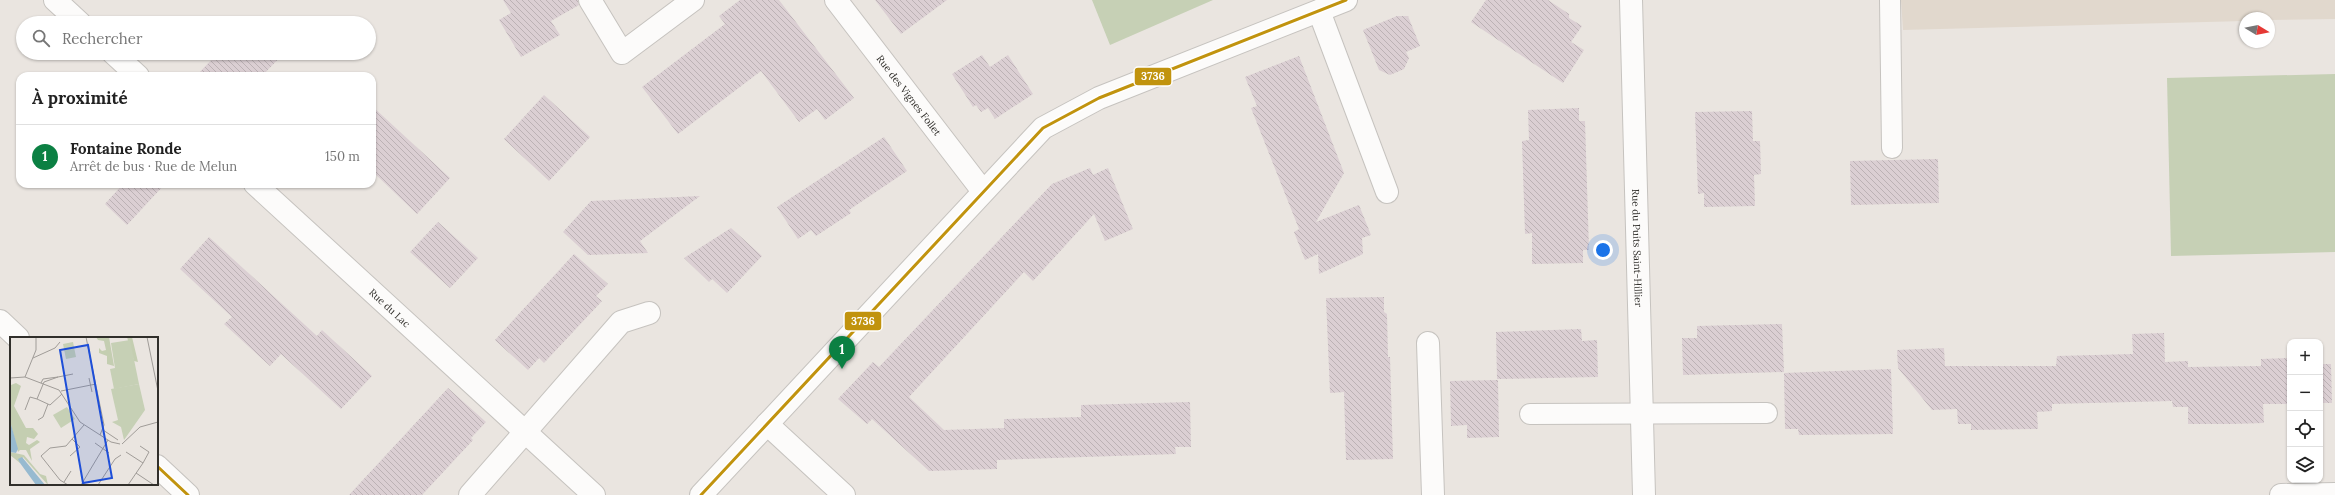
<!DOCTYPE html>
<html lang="fr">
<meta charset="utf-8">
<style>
body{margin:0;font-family:Lora,serif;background:#f2f2f2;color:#222}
.controls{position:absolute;right:12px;bottom:12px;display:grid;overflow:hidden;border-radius:8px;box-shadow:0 1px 3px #0004}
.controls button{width:36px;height:36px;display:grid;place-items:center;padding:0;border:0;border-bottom:1px solid #e0e0e0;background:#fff;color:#222;font:20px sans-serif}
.compass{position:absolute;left:2239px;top:12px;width:36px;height:36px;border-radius:50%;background:#fff;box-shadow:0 1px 3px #0004;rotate:100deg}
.you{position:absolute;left:1603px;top:250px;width:14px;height:14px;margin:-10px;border:3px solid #fff;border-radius:50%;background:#1a73e8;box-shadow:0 0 0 6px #1a73e833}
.badge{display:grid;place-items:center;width:26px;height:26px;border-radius:50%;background:#0b8043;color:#fff;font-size:13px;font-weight:700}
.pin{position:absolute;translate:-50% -33px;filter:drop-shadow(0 1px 2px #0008)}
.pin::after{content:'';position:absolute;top:21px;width:14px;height:12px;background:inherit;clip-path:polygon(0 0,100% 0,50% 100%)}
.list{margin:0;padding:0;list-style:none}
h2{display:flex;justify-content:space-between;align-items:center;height:52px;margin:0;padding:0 16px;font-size:17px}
h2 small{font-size:13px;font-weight:400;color:#767676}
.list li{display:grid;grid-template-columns:26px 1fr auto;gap:12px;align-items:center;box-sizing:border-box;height:64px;padding:0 16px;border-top:1px solid #e0e0e0}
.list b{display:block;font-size:15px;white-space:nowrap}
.list p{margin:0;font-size:13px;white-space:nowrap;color:#767676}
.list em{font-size:13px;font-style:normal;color:#767676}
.icon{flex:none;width:22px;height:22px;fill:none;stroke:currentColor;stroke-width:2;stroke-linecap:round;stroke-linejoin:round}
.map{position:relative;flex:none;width:2335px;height:495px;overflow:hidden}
.search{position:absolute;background:#fff;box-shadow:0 1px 3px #0004;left:16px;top:16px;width:360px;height:44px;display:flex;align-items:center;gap:10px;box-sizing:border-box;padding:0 14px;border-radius:22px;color:#767676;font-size:15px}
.panel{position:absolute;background:#fff;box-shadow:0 1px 3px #0004;left:16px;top:72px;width:360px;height:116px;border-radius:12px}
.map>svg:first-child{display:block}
</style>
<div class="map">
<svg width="2335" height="495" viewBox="0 0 2335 495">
<defs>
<pattern id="building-back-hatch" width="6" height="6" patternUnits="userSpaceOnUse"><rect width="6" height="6" fill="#dbcfd3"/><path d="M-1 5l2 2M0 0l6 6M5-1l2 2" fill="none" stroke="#bcb2b5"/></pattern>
</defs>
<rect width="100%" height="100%" fill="#eae5e0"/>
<path fill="#e1d8cd" d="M1901,0H2335V19L2269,20V18H2245V21L1903,30Z"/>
<g fill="#c6d0b5">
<path d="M1092,0H1213L1110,45Z"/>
<path d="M2335,74V252L2171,256L2167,78Z"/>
</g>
<g fill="url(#building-back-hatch)">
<path d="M503,0H578L579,5L551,21L560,35L521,57L499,20L511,13Z"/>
<path d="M740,0H779L854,98L825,120L817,109L799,122L761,71L678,134L642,87L725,24L719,16Z"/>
<path d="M875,0H947L901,34Z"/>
<path d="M1486,0H1548L1569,14V18L1582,26L1571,42L1584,50L1563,83L1471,22Z"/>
<path d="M1397,16H1408L1420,46L1406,52L1409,58L1404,69L1390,75L1379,70L1363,30Z"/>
<path d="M218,53H284L262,76H196Z"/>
<path d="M982,55L990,67L1008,55L1033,94L995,119L988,108L981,112L976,105L973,107L952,74Z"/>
<path d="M1299,56L1344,173L1316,222L1359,205L1371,235L1362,238L1363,254L1319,274L1318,254L1305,260L1294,232L1299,229L1251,108L1257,106L1245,77Z"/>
<path d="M544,95L590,137L549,181L504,139Z"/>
<path d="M372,106L450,178L417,214L372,171Z"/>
<path d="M1579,108V121H1585L1589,250H1583V263L1532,264V233L1525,234L1522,141L1529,140L1528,110Z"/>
<path d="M1752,111L1753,141H1760L1761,174L1754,175L1755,206L1704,207V193L1698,194L1695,112Z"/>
<path d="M884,137L907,171L849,210L851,213L816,236L811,230L798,239L777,207Z"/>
<path d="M1938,159L1939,203L1851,205L1850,161Z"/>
<path d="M1090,168L1093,175L1108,168L1133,229L1105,241L1094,214L1033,281L1024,272L909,397L944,430L1004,428V419L1081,417V405L1190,402L1191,447H1175L1176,454L997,460V469L929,471L872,419L867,424L838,399L873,362L879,367L1052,184Z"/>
<path d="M123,184H165L127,225L105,204Z"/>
<path d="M700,196L640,241L648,253L588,255L563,232L591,201Z"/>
<path d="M438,222L478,258L450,288L410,252Z"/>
<path d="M731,228L762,256L727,293L712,279L709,282L684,258Z"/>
<path d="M209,237L317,336L322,330L372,376L341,409L281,354L270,366L224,324L232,317L180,269Z"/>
<path d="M574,254L608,284L596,296L602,301L544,363L539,358L528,370L495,340Z"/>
<path d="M1384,297V312L1387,314L1388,357H1390L1393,459L1346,460L1344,392L1330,393L1326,298Z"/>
<path d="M1782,324L1784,372L1683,375L1682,338H1697V326Z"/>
<path d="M1581,329L1582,341L1597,340L1598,377L1497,379L1496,332Z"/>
<path d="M2164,333L2165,362L2188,361V367L2261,366V359L2290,358V404H2263L2264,423L2232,424H2188V407H2173L2172,401L2052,404V411L2037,412L2038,429L1971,430V424H1958L1957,409L1932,410L1898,368L1897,350L1944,348L1945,366H2056L2057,356L2133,354L2132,334Z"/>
<path d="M2320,364H2331L2332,403H2320Z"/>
<path d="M1891,369L1893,434L1799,435L1798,429H1785L1784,373Z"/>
<path d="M1498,380L1499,437L1467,438V425L1451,426L1450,381Z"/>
<path d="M448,388L486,422L471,438L473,440L422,495H349Z"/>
</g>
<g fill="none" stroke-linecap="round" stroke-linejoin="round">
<g stroke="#c6c3bf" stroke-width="22">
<g id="service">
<path d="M1890,0L1892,148"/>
<path d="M1530,414L1767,413"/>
</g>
</g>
<g stroke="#c6c3bf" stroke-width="24">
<g id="minor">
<path d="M55,0L80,23"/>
<path d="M590,0L622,53L693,0"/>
<path id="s1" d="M836,0L982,190"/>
<path id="s2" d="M1631,0L1644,495"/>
<path d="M1319,11L1387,192"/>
<path d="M113,53L138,76"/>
<path id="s3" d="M255,184L594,495"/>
<path d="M1428,343L1433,495"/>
<path d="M767,424L844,495"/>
<path d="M470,495L621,322L649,313"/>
<path d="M2281,495L2335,494"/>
</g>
</g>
<g stroke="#c6c3bf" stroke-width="24">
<g id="tertiary">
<path d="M0,321L18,338"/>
<path d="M157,466L188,495"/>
<path d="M701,495L1043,128L1099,98L1346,0"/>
</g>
</g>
<use href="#service" stroke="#fcfbfa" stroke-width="20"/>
<use href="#minor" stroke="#fcfbfa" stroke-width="22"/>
<use href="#tertiary" stroke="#fcfbfa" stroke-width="22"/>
<g stroke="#fff" stroke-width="6">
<g id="bus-1">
<path d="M157,466L188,495"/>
<path d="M701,495L1043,128L1099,98L1346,0"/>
</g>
</g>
<use href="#bus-1" stroke="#c1930e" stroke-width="3"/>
</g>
<g text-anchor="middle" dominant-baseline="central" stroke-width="3.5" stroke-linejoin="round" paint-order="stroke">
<g font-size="10" fill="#312f2b" stroke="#fff">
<text stroke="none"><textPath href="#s1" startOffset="120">Rue des Vignes Follet</textPath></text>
<text stroke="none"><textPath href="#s2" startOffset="248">Rue du Puits Saint-Hillier</textPath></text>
<text stroke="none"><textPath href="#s3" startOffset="183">Rue du Lac</textPath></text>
</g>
</g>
<g transform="translate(10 337)">
<rect width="148" height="148" fill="#eae5e0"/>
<path d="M129,47L135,73L114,103L111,90L102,85L108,83L101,52Z" fill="#c6d0b5"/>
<path d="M86,0H99L104,29L97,27V19L89,16V11L92,14L96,13L94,4L88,3ZM117,0H122L128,25L124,24ZM6,46L11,49L4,69L16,91H23L28,97L24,102L17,100L16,106L19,108L27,103L30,105L20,112L22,124L16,113H10L8,115L0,84L1,48ZM0,115L14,118L30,137L36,139L38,148L13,120L10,126L0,118Z" fill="#c4ceb1"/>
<path d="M120,3L129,47L104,52L100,32L105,31L101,6Z" fill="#c6d0b5"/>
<path d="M63,5L66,20L56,22L53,7ZM57,70L65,82L51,91L43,78Z" fill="#c6d0b5"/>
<path d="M0,84L8,112L6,116L0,115ZM12,120L35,148H26L10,126L8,122Z" fill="#97bad0"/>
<path fill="none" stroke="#a09c98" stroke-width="1" d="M76,0L94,88L90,98M137,0L148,54M23,21L45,11L50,5M15,40L49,53L70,85L101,105L110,107M15,40L26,13V0M48,40L63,37M0,41L15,40M79,41L82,55M31,46L33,42L48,40L34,45L27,62L40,68L52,57M51,54L86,47M15,73L20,60L27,62M28,83L33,80L38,67M93,93L108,103M85,106L99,116M112,107L130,90L148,85M130,109L139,115L133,126M116,115L133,126L118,148M60,119L70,110L62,102M126,136L144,148M54,145L61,134M58,148L50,143L31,119L40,111L56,109L74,88M71,148L98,103M88,148L105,122L111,118"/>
<path fill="#1d4ed8" fill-opacity="0.15" stroke="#1d4ed8" stroke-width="2" d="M78,8L102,141L73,146L50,13Z"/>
<rect width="148" height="148" fill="none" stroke="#312f2b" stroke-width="2"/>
</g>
<g stroke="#fff" stroke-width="1.5">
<rect x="1134" y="67" width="38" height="19" rx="4" fill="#c1930e"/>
<rect x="844" y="311" width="38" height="20" rx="4" fill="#c1930e"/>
</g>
<g font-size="11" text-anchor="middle" font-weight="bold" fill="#fff">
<text x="1153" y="80">3736</text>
<text x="863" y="325">3736</text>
</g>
</svg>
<div class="controls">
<button>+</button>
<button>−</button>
<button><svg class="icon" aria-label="locate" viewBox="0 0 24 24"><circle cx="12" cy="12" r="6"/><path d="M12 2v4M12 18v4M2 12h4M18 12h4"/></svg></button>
<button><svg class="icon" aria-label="layers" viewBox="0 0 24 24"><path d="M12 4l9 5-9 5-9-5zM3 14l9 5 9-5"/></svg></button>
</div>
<svg class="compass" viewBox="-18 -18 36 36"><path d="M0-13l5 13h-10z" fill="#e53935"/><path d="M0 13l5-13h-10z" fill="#767676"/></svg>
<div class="you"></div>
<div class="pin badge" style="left:842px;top:369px">1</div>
<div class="search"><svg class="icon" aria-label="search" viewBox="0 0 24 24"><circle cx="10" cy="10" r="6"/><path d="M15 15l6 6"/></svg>Rechercher</div>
<section class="panel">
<h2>À proximité<small></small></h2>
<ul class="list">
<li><span class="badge">1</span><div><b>Fontaine Ronde</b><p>Arrêt de bus · Rue de Melun</p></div><em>150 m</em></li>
</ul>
</section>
</div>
